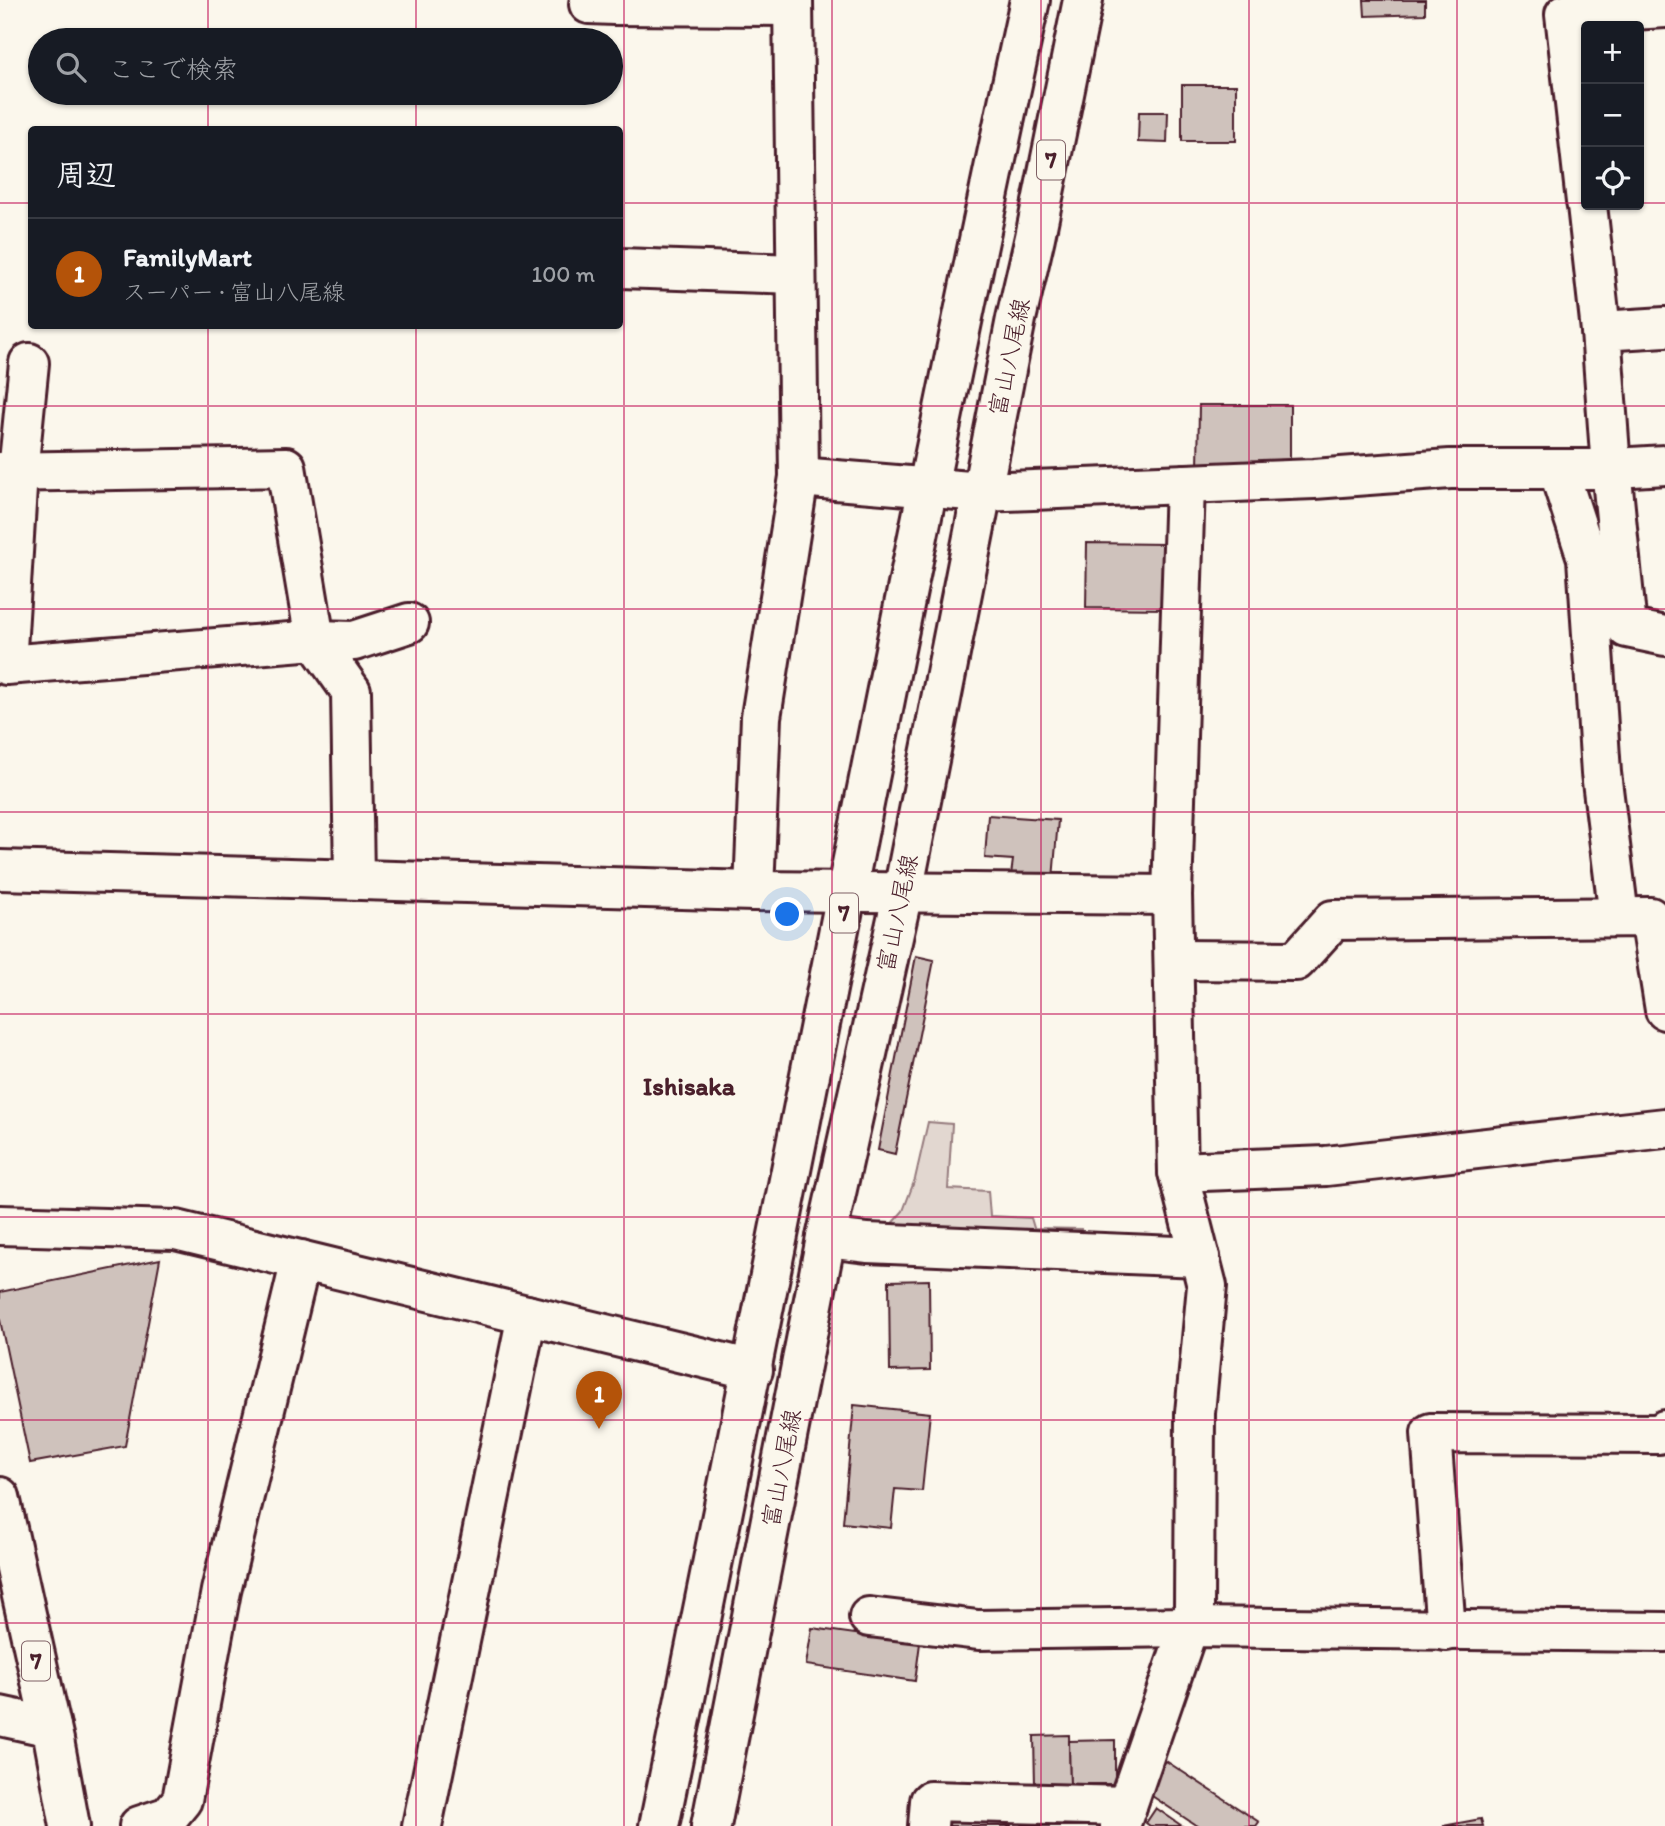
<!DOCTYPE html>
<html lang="ja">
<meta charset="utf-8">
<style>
body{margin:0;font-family:Itim,"Klee One",sans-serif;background:#242831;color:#f1f3f6}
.controls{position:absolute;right:21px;top:21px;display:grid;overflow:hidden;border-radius:7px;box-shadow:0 2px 5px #0004}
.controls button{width:63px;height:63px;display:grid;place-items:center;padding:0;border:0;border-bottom:2px solid #363941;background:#171b24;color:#f1f3f6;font:35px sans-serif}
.you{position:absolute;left:788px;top:915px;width:24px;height:24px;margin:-18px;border:5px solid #fff;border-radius:50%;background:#1a73e8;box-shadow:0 0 0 10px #1a73e833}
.badge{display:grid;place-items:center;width:46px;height:46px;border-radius:50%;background:#b45309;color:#fff;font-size:23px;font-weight:700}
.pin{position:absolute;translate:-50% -58px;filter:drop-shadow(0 2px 4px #0008)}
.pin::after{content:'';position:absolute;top:37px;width:24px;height:21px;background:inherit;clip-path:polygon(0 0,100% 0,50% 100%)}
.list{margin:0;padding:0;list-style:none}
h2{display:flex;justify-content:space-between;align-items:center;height:91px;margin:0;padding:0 28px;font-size:30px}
h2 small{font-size:23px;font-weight:400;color:#9ea1a6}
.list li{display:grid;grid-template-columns:46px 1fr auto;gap:21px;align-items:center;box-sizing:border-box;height:112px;padding:0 28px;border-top:2px solid #363941}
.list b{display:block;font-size:26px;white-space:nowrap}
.list p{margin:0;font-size:23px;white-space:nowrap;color:#9ea1a6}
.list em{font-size:23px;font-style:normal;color:#9ea1a6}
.icon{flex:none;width:38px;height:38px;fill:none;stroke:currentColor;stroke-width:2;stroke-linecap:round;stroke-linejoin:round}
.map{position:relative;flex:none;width:1665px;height:1826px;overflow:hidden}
.search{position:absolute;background:#171b24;box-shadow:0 2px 5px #0004;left:28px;top:28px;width:595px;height:77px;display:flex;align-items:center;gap:18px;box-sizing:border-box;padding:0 24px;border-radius:38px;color:#9ea1a6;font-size:26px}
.panel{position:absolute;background:#171b24;box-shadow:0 2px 5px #0004;left:28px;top:126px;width:595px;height:203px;border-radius:7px}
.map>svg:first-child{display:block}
</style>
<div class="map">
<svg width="1665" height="1826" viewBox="0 0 1665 1826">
<rect width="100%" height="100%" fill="#fbf7ec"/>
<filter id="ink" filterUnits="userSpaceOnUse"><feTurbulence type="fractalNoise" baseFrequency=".0143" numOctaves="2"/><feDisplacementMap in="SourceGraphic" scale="14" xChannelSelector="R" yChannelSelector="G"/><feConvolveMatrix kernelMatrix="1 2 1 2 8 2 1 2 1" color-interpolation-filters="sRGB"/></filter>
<g filter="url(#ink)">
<path fill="#e2d7d0" stroke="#967b7e" stroke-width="2" d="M928,1122L952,1124L948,1189L988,1191L990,1216L1031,1218L1034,1228L1081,1229L1082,1251L880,1237L903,1211L915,1179Z"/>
<g fill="#cfc2bc" stroke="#4a1f2b" stroke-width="2">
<path d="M1364,0H1425V14L1365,16Z"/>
<rect x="1182" y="85" width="54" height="56"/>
<path d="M1139,112H1168L1167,143L1138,142Z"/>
<path d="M1199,405H1290V471L1198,470Z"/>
<path d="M1087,543L1165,544L1164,609L1086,608Z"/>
<path d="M988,815L1058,820L1053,879L1011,875L1013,860L985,858Z"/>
<path d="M916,956L934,960L895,1154L878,1150Z"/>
<path d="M160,1259L125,1446L30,1463L0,1320V1292Z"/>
<path d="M929,1280L930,1370L890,1371L889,1281Z"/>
<path d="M854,1405L930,1413L922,1491L895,1489L891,1528L843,1523Z"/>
<path d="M812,1628L920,1643L915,1681L806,1665Z"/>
<path d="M1069,1735L1070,1784L1035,1785L1034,1736Z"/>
<path d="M1115,1740V1784H1070L1069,1741Z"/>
<path d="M1166,1761L1259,1822L1256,1826H1197L1146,1792Z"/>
<path d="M1156,1808L1182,1826H1150L1146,1823Z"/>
<path d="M944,1816L1011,1819V1826H944Z"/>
<path d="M1021,1819L1099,1820V1826H1021Z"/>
<path d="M1481,1819L1483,1826H1443Z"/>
</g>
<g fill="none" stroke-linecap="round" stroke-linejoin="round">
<g stroke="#4a1f2b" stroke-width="44">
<g id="street">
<path d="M590,0L589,4L614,5L793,6"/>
<path d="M793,0L799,477"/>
<path d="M1586,202L1565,14L1665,8"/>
<path d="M1587,205L1601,331"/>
<path d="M620,268L796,274"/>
<path d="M1665,327L1601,331L1611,468L1627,628L1665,636"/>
<path d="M29,363L18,472L6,665L315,640L354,641L409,623"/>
<path d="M1558,469L1587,558L1601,773L1619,917"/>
<path d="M0,472L286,467L315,640L351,691L354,879"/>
<path d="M0,870L754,891L1172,895"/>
<path d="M754,891L761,717L799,477L982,492L1314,479L1450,469H1599L1665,465"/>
<path d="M1174,960L1296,961L1333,920L1650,917L1665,1010"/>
<path d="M1178,1172L1326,1166L1665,1128"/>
<path d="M0,1225L176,1230L753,1370"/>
<path d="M826,1238L867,1243L1200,1257"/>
<path d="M869,1617L978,1630L1188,1627L1665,1632"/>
<path d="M1446,1631L1431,1433L1659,1434L1665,1430"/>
<path d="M0,1716L51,1727"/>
<path d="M139,1826L169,1816L182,1800L221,1591L301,1260"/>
<path d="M422,1826L527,1315"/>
<path d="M928,1826L930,1801L1127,1806"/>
<path d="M1120,1826L1194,1611L1195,1413L1207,1286L1178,1172L1172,895L1185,484"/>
</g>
</g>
<g stroke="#4a1f2b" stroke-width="44">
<g id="primary">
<path d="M0,1497L54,1740L70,1826"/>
<path d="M659,1826C784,1218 899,607 1030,0"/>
<path d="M711,1826L826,1238L903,892L1016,319L1035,237L1083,0"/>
</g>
</g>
<use href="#street" stroke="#fbf7ec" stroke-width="38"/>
<use href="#primary" stroke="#fbf7ec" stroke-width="38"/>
</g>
</g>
<path fill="none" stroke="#c2185b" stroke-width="2" stroke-opacity="0.55" d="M208,0V40M416,0V40M624,0V1826M832,0V1826M1041,0V1826M1249,0V1826M1457,0V1826M208,93V130M416,93V130M0,203H32M620,203H1586M1639,203H1665M208,326V1826M416,326V1826M0,406H1665M0,609H1665M0,812H1665M0,1014H1665M0,1217H1665M0,1420H1665M0,1623H1665"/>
<g text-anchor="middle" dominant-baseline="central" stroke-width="6" stroke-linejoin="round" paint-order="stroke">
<g fill="#fbf7ec" stroke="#7f6065" stroke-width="2">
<rect x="1037" y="140.5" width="28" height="39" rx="5"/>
<rect x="830" y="893.5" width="28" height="39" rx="5"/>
<rect x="22" y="1641.5" width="28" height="39" rx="5"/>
</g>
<g font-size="23" font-weight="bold" fill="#4a1f2b">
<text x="1051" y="160">7</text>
<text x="844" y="913">7</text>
<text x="36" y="1661">7</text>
</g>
<g font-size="24" fill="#4a1f2b" stroke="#fbf7ec">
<text transform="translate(1009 357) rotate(-78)">富山八尾線</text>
<text transform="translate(897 913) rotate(-78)">富山八尾線</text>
<text transform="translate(781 1468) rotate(-79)">富山八尾線</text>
</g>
<g font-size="26" font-weight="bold" fill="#4a1f2b" stroke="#fbf7ec">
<text x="689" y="1086">Ishisaka</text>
</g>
</g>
</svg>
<div class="controls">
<button>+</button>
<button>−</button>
<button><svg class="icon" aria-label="locate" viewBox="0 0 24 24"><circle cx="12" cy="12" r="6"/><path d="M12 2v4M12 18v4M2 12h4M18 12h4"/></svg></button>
</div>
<div class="you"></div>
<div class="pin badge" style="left:599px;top:1429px">1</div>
<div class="search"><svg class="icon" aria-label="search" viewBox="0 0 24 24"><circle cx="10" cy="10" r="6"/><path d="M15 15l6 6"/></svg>ここで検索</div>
<section class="panel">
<h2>周辺<small></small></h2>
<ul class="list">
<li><span class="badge">1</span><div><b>FamilyMart</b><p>スーパー · 富山八尾線</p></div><em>100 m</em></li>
</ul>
</section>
</div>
